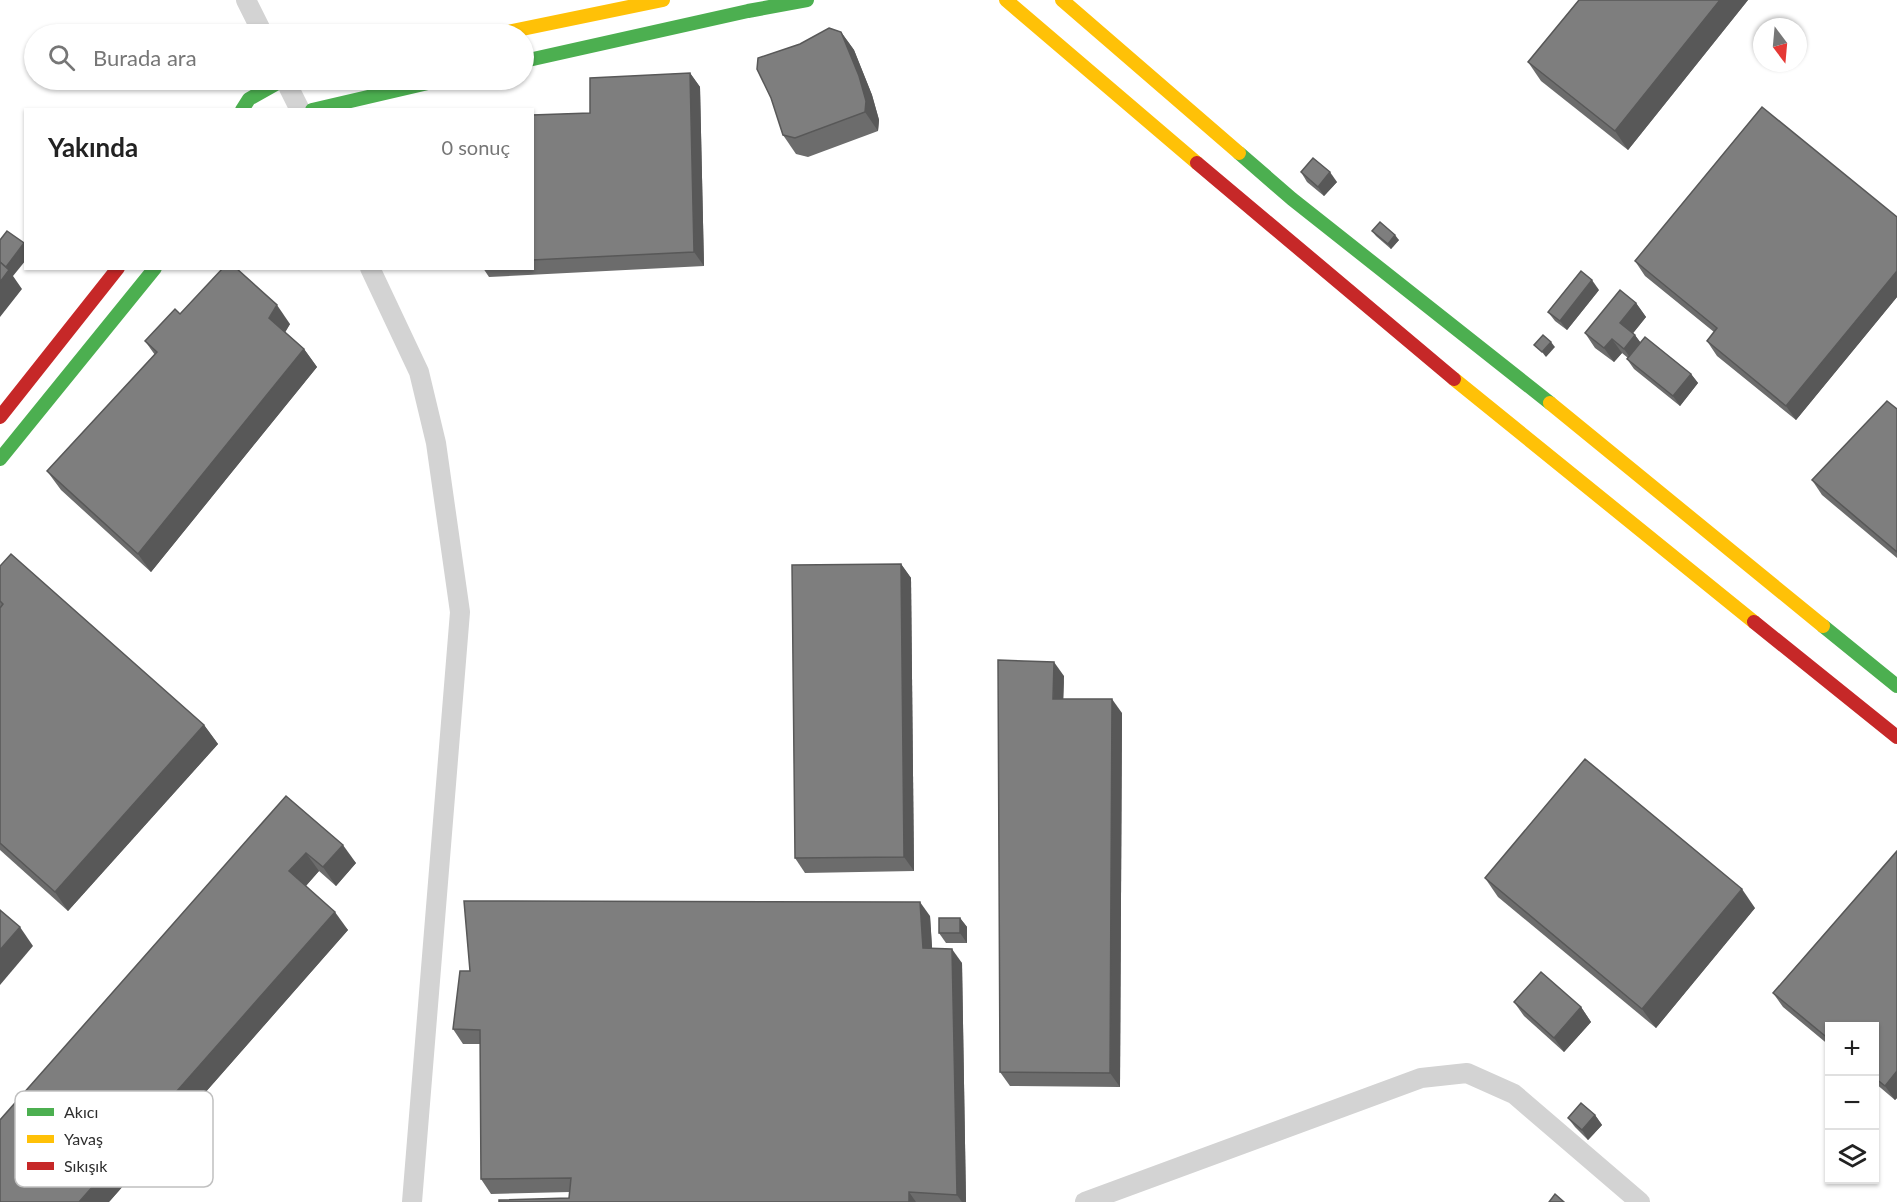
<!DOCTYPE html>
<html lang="tr">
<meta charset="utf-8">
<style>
body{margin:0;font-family:Lato,sans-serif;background:#f6f6f6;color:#222}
.controls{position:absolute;right:18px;bottom:18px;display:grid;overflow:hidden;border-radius:0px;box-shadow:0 2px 4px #0004}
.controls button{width:54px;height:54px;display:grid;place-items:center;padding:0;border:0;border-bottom:2px solid #e0e0e0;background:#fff;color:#222;font:30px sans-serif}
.compass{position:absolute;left:1753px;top:18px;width:54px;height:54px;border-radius:50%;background:#fff;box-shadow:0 2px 4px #0004;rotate:164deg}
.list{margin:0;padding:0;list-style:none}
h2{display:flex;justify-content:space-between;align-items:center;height:78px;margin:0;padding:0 24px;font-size:26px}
h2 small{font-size:20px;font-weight:400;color:#767676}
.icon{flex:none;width:33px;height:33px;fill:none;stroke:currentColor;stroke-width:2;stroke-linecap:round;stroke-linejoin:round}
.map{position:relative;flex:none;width:1897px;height:1202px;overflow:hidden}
.search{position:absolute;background:#fff;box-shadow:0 2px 4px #0004;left:24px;top:24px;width:510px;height:66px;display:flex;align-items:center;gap:15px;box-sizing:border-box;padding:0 21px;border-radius:33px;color:#767676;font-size:22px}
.panel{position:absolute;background:#fff;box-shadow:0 2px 4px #0004;left:24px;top:108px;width:510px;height:162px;border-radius:0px}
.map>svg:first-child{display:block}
</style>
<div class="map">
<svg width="1897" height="1202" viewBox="0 0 1897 1202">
<rect width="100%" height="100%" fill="#fff"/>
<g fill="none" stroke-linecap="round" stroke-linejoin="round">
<g stroke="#d3d3d3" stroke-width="20">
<path d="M246,0L263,34"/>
<path d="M285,80L300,110"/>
<path d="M370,268L419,372L436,443L460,612L412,1202"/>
<path d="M1085,1202L1421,1078L1467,1073L1514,1094L1640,1202"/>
</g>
<g stroke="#4caf50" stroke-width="14">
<path d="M524,61L748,11L807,0"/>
<path d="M242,110L249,99L283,80"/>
<path d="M312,110L441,80"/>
<path d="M1239,153L1292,199L1550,403"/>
<path d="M0,459L155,268"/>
<path d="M1823,626L1897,686"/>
</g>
<g stroke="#ffc107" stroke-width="14">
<path d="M1006,0L1197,163"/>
<path d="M1062,0L1239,153"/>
<path d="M498,34L663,0"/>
<path d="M1454,379L1754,622"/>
<path d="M1550,403L1823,626"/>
</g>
<g stroke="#c62828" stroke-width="14">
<path d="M1197,163L1454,379"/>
<path d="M0,417L118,268"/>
<path d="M1754,622L1897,737"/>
</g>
</g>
<g fill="#6c6c6c">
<path d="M1579,0H1748L1628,150L1541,81L1528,62Z"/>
<path d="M841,32L854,50L872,95L879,120L878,131L808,157L796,154L783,135Z"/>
<path d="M690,73L700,87L704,266L489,277L483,268H532V115L590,113Z"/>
<path d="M1301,172L1337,182L1324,196L1307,182Z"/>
<path d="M1897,217V297L1796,420L1717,356L1707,341L1714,332L1645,276L1635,261Z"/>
<path d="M1372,231L1399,240L1391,249L1376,236Z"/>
<path d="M1599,290L1567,330L1555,321L1548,312Z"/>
<path d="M1636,303L1646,317L1633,333L1641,343L1691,374L1698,383L1680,406L1634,369L1627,359L1628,358L1622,353L1614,362L1595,348L1585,333Z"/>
<path d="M180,314L290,324L285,332L304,349L317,367L151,572L61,490L47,471L155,355L145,341Z"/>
<path d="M1897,409V558L1822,495L1812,480Z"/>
<path d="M901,564L911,578L914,871L805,873L795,858Z"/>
<path d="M0,566L204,725L218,744L68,911L0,850Z"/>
<path d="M1064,676L1063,699L1122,713L1120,1087L1010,1086L1000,1072Z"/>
<path d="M286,796L356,863L336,886L319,871L306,886L348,930L109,1202Z"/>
<path d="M1897,851V1098L1895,1100L1875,1083V1026H1830V1046L1783,1007L1773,993Z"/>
<path d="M1485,878L1755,908L1656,1028L1498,897Z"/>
<path d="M930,916L932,948L962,963L966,1202H499L569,1198L570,1192L491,1194L481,1179L480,1044H463L453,1029L470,971Z"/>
<path d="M960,918L967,927V943H946L939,933Z"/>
<path d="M1514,1002L1581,1007L1591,1022L1564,1052L1524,1016Z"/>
<path d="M1595,1115L1602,1125L1588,1140L1575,1127L1568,1118Z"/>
</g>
<g fill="#585858">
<path d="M1720,0H1748L1628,150L1615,131Z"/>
<path d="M841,32L854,50L872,95L879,120L878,131L865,112Z"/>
<path d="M690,73L700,87L704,266L694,252Z"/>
<path d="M1330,172L1337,182L1324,196L1318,187Z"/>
<path d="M1395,235L1399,240L1391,249L1388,244Z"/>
<path d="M24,243L26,245V260L13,276L22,289L0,317V282L5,268Z"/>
<path d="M1897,271V297L1796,420L1786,406Z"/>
<path d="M1592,280L1599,290L1567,330L1560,321Z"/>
<path d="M1636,303L1646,317L1630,337L1620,323Z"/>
<path d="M277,305L290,324L283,336L269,318Z"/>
<path d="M1635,335L1645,349L1634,363L1624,349Z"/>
<path d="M1612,339L1622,353L1614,362L1604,348Z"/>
<path d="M1551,342L1555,347L1546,357L1542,352Z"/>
<path d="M304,349L317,367L151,572L138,554Z"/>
<path d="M1691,374L1698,383L1680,406L1673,396Z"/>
<path d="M901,564L911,578L914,871L904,857Z"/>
<path d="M1054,662L1064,676L1063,713L1053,699Z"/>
<path d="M1112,699L1122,713L1120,1087L1110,1073Z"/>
<path d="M204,725L218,744L68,911L55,892Z"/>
<path d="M343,845L356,863L336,886L323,867Z"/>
<path d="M306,853L319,871L302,890L289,871Z"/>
<path d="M1742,889L1755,908L1656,1028L1642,1009Z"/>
<path d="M920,902L930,916L933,962L923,948Z"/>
<path d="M335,912L348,930L109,1202H79Z"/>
<path d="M960,918L967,927V943L960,933Z"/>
<path d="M20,927L33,946L0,985V950Z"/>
<path d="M952,949L962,963L966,1202H962L957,1195Z"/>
<path d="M1581,1007L1591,1022L1564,1052L1554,1038Z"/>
<path d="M1897,1071V1098L1895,1100L1885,1086Z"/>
<path d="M1595,1115L1602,1125L1588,1140L1582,1130Z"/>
<path d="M909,1192L916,1202H909Z"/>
</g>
<g fill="#7e7e7e" stroke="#585858" stroke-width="1.5">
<path d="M1579,0H1720L1615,131L1528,62Z"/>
<path d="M829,28L841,32L859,76L866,101L865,112L795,138L783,135L771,98L757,69L758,58L800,44Z"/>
<path d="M690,73L694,252L532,260V115L590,113V78Z"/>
<path d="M1762,107L1897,217V271L1786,406L1707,341L1717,328L1635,261Z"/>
<path d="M1313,158L1330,172L1318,187L1301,172Z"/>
<path d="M1380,222L1395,235L1388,244L1372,231Z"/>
<path d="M7,231L24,243L6,267L0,262V240Z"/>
<path d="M0,262L9,270L0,282Z"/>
<path d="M223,268H236L277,305L269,318L304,349L138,554L47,471L157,352L145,341L175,309L180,314Z"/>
<path d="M1581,271L1592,280L1560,321L1548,312Z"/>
<path d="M1620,290L1636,303L1620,323L1635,335L1624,349L1612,339L1604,348L1585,333Z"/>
<path d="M1543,335L1551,342L1542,352L1534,345Z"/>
<path d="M1645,337L1691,374L1673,396L1627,359Z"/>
<path d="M1887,401L1897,409V552L1812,480Z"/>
<path d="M11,554L204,725L55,892L0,843V608L3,604L0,601V566Z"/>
<path d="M901,564L904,857L795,858L792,565Z"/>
<path d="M998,660L1054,662L1053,699H1112L1110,1073L1000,1072Z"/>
<path d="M1585,759L1742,889L1642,1009L1485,878Z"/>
<path d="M286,796L343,845L323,867L306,853L289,871L335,912L79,1202H0V1120Z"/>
<path d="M1897,851V1071L1885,1086L1875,1078V1026H1830V1040L1773,993Z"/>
<path d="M464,901L920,902L923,948L952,949L957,1195L909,1192V1202H499V1200L569,1198L571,1178L481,1179L480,1030L453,1029L460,971H470Z"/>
<path d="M0,910L20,927L0,950Z"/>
<rect x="939" y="918" width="21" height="15"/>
<path d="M1541,972L1581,1007L1554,1038L1514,1002Z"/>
<path d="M1581,1103L1595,1115L1582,1130L1568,1118Z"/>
<path d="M1555,1194L1564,1202H1549Z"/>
</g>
<rect x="15" y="1091" width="198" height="96" rx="9" fill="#fff" stroke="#c0c0c0" stroke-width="1.5"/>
<rect x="27" y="1108" width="27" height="8" fill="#4caf50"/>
<rect x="27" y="1135" width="27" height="8" fill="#ffc107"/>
<rect x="27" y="1162" width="27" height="8" fill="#c62828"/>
<g font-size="16" fill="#2e2e2e">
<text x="64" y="1118">Akıcı</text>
<text x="64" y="1145">Yavaş</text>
<text x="64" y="1172">Sıkışık</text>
</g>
</svg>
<div class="controls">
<button>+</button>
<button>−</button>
<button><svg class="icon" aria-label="layers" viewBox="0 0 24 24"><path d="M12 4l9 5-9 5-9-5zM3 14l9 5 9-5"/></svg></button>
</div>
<svg class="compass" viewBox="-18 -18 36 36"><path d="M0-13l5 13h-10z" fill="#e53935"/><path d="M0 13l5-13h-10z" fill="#767676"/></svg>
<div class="search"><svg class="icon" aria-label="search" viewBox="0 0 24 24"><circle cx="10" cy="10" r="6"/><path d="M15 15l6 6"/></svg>Burada ara</div>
<section class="panel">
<h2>Yakında<small>0 sonuç</small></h2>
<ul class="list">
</ul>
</section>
</div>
